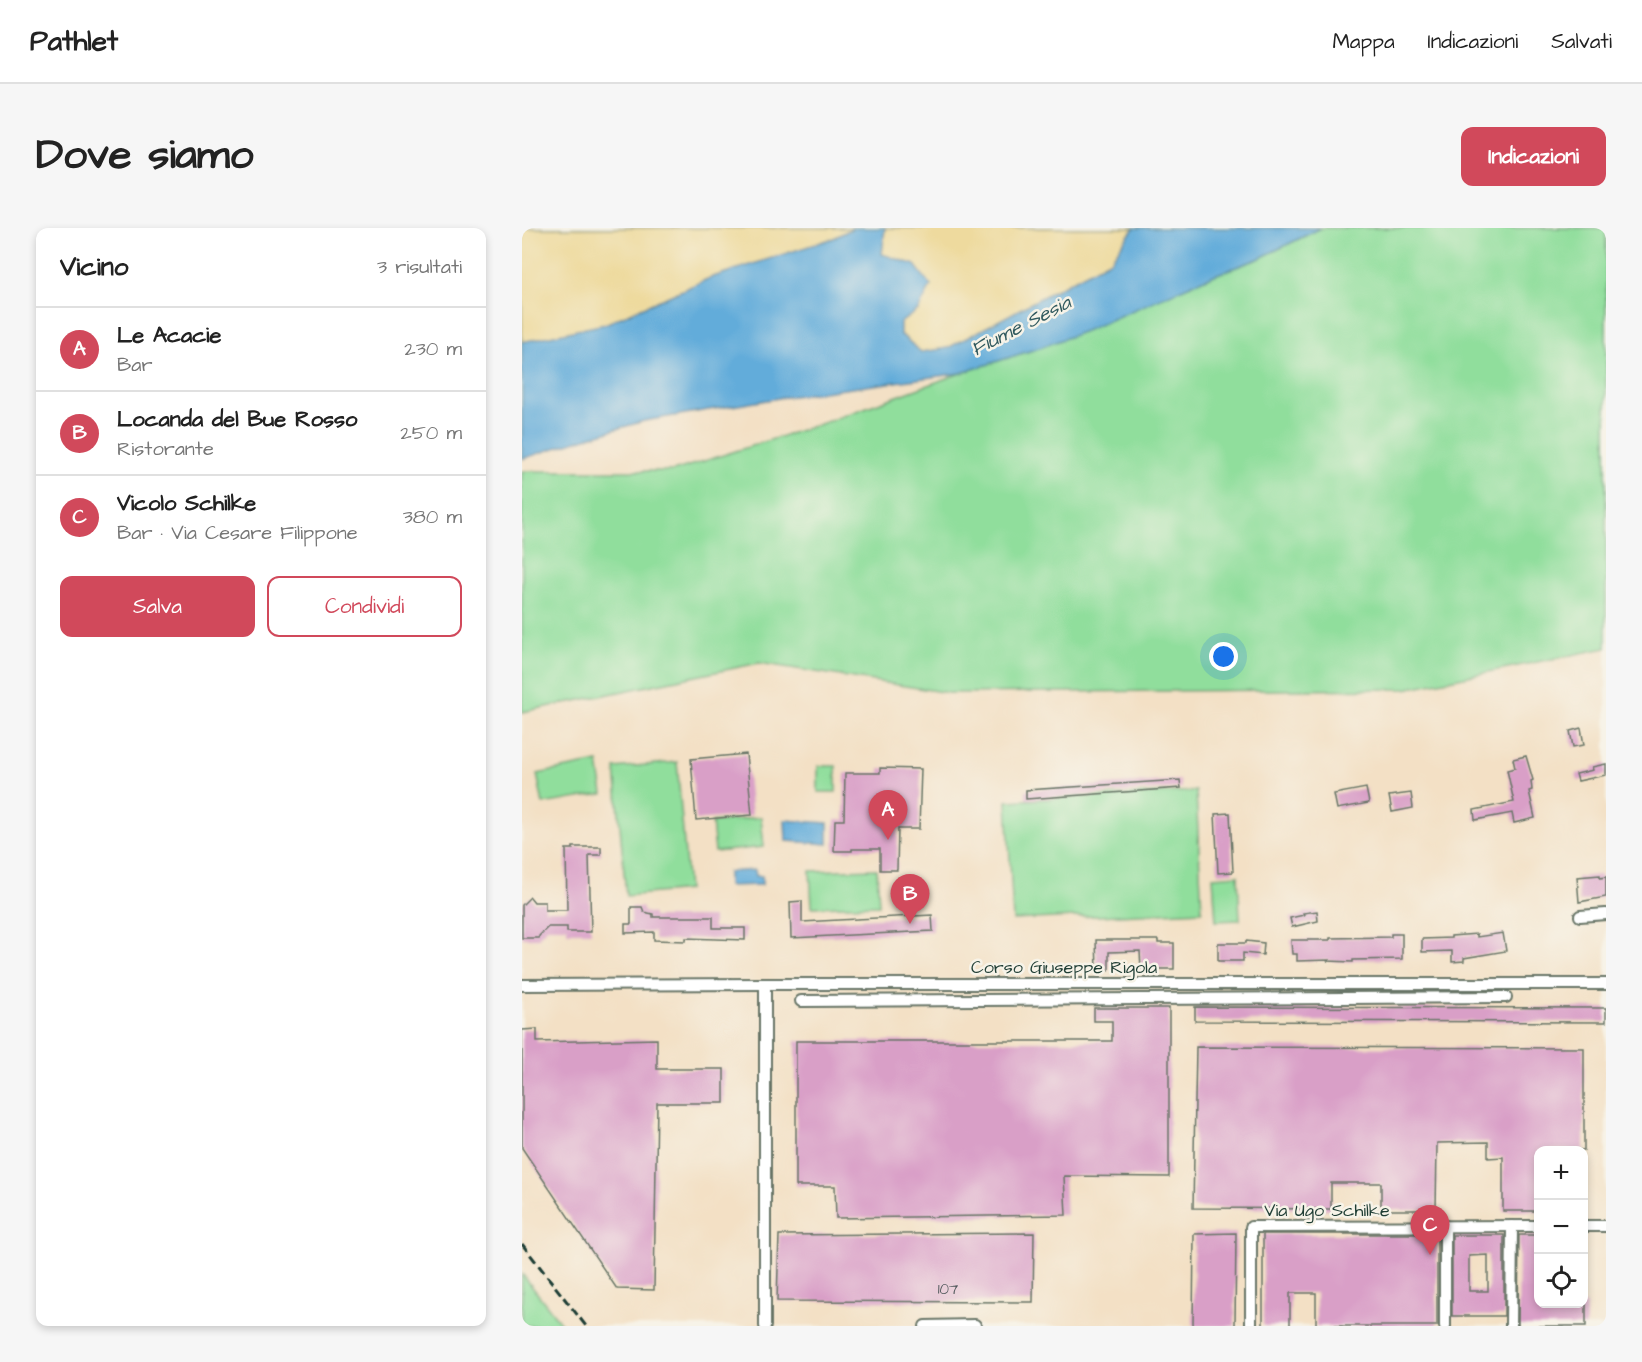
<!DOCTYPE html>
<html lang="it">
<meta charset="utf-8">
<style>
body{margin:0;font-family:"Architects Daughter",sans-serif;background:#f6f6f6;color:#222}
.controls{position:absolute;right:18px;bottom:18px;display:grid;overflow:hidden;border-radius:12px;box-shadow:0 3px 9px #0003}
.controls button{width:54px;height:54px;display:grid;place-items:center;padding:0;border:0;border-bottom:2px solid #e0e0e0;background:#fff;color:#222;font:30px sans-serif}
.you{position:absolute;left:702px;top:429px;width:21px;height:21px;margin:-15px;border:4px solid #fff;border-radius:50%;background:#1a73e8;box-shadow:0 0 0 9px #1a73e833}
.badge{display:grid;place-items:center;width:39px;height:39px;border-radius:50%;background:#d1495b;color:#fff;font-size:20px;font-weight:700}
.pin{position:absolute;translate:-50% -50px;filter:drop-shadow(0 2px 3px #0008)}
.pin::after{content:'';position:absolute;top:32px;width:21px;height:18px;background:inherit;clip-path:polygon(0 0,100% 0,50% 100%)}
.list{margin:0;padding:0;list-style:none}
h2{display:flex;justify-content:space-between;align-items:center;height:78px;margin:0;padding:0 24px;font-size:26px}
h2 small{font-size:20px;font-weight:400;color:#767676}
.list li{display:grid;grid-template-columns:39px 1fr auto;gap:18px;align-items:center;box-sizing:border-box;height:84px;padding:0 24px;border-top:2px solid #e0e0e0}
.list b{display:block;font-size:22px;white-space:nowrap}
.list p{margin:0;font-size:20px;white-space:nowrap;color:#767676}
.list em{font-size:20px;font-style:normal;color:#767676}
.actions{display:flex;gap:12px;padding:18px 24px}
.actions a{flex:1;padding:14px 0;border:2px solid #d1495b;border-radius:12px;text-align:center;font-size:21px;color:#d1495b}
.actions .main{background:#d1495b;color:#fff}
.icon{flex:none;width:33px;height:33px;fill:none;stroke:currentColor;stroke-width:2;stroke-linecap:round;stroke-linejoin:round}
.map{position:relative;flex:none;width:1084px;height:1098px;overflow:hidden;border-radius:12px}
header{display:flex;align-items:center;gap:36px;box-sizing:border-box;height:84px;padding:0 30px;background:#fff;border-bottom:2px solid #e0e0e0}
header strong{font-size:28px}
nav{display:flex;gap:33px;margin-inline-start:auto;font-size:21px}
.intro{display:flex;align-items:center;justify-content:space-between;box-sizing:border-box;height:144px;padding:0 36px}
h1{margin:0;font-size:42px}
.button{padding:15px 27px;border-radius:12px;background:#d1495b;color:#fff;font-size:21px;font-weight:700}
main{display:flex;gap:36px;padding:0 36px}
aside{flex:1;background:#fff;border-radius:12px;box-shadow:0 3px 9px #0003}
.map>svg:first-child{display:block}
</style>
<header>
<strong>Pathlet</strong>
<nav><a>Mappa</a><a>Indicazioni</a><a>Salvati</a></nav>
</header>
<div class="intro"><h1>Dove siamo</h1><a class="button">Indicazioni</a></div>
<main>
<aside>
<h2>Vicino<small>3 risultati</small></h2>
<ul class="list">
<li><span class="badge">A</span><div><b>Le Acacie</b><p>Bar</p></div><em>230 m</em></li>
<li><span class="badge">B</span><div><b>Locanda del Bue Rosso</b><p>Ristorante</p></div><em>250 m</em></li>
<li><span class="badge">C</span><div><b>Vicolo Schilke</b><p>Bar · Via Cesare Filippone</p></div><em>380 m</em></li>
</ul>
<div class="actions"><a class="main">Salva</a><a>Condividi</a></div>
</aside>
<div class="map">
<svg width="1084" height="1098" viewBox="0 0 1084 1098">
<rect width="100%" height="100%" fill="#f7f3e8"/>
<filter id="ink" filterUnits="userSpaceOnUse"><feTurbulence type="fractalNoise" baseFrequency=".0167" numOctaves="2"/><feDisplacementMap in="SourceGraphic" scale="12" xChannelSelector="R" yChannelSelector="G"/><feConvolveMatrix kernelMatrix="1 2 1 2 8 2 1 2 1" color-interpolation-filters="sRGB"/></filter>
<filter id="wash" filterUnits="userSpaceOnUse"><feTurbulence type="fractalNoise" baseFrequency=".008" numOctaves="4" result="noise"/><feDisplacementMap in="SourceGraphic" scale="24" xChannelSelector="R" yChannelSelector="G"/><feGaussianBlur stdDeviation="1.35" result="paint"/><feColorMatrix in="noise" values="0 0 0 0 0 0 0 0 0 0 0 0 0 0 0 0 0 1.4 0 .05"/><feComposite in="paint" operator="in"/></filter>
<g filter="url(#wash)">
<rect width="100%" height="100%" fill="#f3e0c5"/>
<g fill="#90de9c" stroke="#588e68" stroke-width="1.5">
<path d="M799,0H1084V420L883,461L427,465L237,435L0,484V243H151L301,195L439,145L520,119L687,49L736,31Z"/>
<path d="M76,534L81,566L21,576L15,546Z"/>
<path d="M155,534L166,662L104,668L93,540Z"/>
<rect x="296" y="538" width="18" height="26"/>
<path d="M674,563L680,683L491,692L485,573Z"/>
<path d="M239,589L242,619L193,624L190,594Z"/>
<path d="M355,641L357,677L290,679L288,643Z"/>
<path d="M716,647L718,692L694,693L691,649Z"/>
<path d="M0,1046L41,1098H0Z"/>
</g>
<g fill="#eeda9e" stroke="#868c69" stroke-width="1.5">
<path d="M0,0H331L312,10L188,50L83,96L0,114Z"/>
<path d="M363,0H612L589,32L426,120L399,124L378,105V95L396,82L360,26Z"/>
</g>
<g fill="#62acda" stroke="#407487" stroke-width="1.5">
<path d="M331,0H363L360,26L393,37L409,58L396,82L378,95V106L399,124L426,120L589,32L612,0H799L736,31L687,49L563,103L520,119L439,145L257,170L122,193L70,208L0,231V114L83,96L188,50L312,10Z"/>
<path d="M263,592L306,595V616L264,613Z"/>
<path d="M233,642L234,648H240V657L206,658V644Z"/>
</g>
<g id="blocks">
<g fill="#d99fc7" fill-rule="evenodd">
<path d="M1059,500L1062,517L1051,519L1048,503Z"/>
<path d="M224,526L230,587L174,592L169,531Z"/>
<path d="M1004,528L1011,552L1009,553L1010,562L1007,563L1013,590L992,595L990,585L953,592L952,582L992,574L985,542L993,540L991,531Z"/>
<path d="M1084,536V547L1056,553L1054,546L1071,542L1070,539Z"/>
<path d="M358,540L399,541L397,601H376L375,642H358V621H330V623H312L313,592H322L323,545H358Z"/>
<path d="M658,552L659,560L504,571V562Z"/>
<path d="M844,560L847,575L815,581L812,566Z"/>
<path d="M889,565L891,580L870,584L867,568Z"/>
<path d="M708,585L711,644L696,645L693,586Z"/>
<path d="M51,619H79V627H67L69,704H45V699H26L17,708V710H0V677L8,669L12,674H23V682H45L44,621H51Z"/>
<path d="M1078,647V650L1084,649V669L1057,674L1055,649Z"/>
<path d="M280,673V694L410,687L411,703L269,710L268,674Z"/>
<path d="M109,679H120L122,684L131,686V689H191V700H223V712L164,710V713L132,712V704L103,705V696H109Z"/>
<path d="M795,683L796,693L770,699L768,690L782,687L781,685Z"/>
<path d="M981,705L984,723L942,730V733L930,734V723L900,724V711L929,710V708L955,706V709Z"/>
<path d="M869,706H880V731L831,732V734L806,733L807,732L775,733V726H770L769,712H808V710L869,709Z"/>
<path d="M574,712H636V715H652V741H619L618,723L587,724V742H575Z"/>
<path d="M724,713L742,715L741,727L721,725V733H696V715H724Z"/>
<path d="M673,779L1084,780V794L673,793Z"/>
<path d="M572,780H647V949L542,948L544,987L314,990L313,958H274V813H590V793H572Z"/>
<path d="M15,801V814L135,811V841H202V875H135L132,1062L95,1061L0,920V802Z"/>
<path d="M674,819L1062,820V922H1017V983H981V929L966,930V914L915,915L914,982H859V955H809V981L671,980Z"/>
<path d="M512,1005L511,1074L255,1073L257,1007Z"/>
<path d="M714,1005L713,1098H671L672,1006Z"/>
<path d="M741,1006H915V1098H794V1065H768V1098H741Z"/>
<path d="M930,1007H982V1088H930ZM966,1027V1063H947V1028Z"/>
<path d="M997,1007H1017V1076H1064V1098H996Z"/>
</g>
</g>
</g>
<g filter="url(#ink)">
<use href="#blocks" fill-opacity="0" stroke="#697667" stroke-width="1.5"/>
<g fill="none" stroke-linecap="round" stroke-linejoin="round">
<g stroke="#697667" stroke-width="14">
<g id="street">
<path d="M1058,688L1084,686"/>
<path d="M0,757L243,756H1084"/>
<path d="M279,773L984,769"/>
<path d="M923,998V1098"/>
<path d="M1062,998H1084"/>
<path d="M243,1098V756"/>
<path d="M403,1098L453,1097V1098"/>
<path d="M729,1098V999L1017,998"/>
<path d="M989,1098L990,998"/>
</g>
</g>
<use href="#street" stroke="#fff" stroke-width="10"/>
<path stroke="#1f3d34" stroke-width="3" stroke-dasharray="9 4.5" stroke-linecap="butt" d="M0,1016L64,1098"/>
</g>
</g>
<g text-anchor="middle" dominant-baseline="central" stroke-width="5" stroke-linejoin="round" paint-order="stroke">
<g font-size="15" fill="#4e5659">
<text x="426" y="1061">107</text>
</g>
<g font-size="18" fill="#1f3d34" stroke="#f7f3e8">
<text x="542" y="739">Corso Giuseppe Rigola</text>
<text x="805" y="982">Via Ugo Schilke</text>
</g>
<g font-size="20" font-style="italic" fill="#30595e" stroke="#f7f3e8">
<text transform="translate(499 98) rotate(-27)">Fiume Sesia</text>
</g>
</g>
</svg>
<div class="controls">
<button>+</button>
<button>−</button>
<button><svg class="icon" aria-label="locate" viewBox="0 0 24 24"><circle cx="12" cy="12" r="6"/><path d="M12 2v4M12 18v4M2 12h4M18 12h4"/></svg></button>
</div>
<div class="you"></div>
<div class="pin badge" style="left:366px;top:612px">A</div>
<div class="pin badge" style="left:388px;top:696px">B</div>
<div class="pin badge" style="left:908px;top:1027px">C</div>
</div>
</main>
